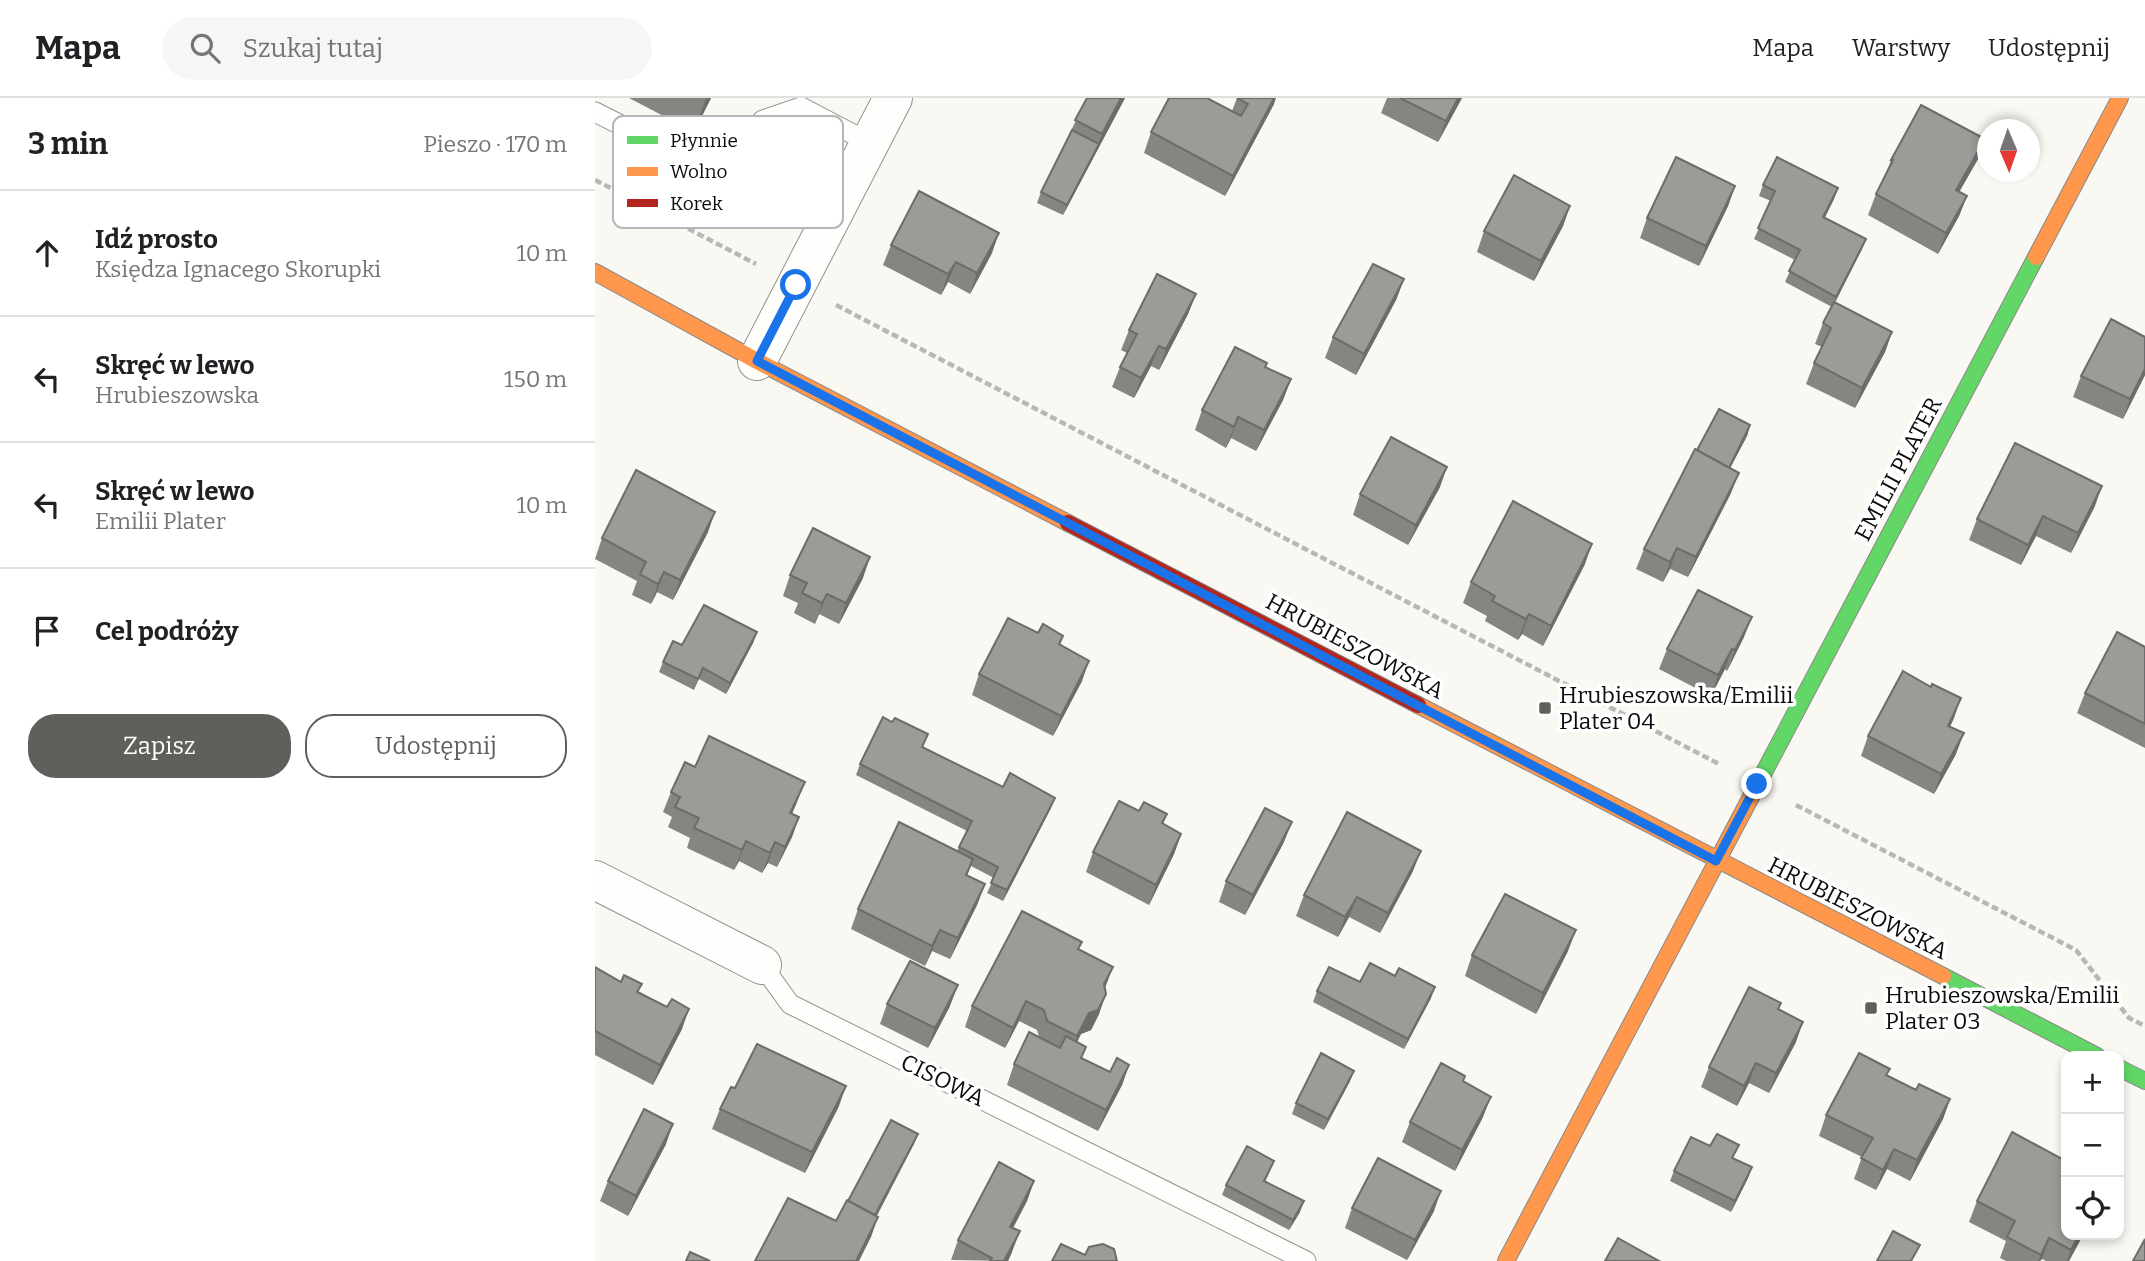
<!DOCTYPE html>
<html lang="pl">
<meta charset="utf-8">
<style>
body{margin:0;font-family:Bitter,serif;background:#f6f6f6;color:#202124}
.controls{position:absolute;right:21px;bottom:21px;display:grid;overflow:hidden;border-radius:14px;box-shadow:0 4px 10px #0003}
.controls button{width:63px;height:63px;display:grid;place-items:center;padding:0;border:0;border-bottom:2px solid #e0e0e0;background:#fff;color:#202124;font:35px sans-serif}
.compass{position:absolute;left:1382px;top:21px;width:63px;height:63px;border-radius:50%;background:#fff;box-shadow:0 4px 10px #0003;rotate:178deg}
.stop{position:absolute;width:21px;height:21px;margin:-16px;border:5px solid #1a73e8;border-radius:50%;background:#fff}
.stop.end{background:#1a73e8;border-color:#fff;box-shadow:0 2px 7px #0008}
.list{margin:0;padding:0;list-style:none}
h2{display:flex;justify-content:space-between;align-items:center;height:91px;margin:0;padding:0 28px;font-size:30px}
h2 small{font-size:23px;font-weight:400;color:#757577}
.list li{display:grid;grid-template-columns:46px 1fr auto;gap:21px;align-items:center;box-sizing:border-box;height:126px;padding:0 28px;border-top:2px solid #e0e0e0}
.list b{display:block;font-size:26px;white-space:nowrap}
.list p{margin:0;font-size:23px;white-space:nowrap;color:#757577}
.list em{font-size:23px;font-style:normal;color:#757577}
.actions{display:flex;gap:14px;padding:21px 28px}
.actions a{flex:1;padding:16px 0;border:2px solid #5f5f5c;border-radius:28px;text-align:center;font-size:24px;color:#5f5f5c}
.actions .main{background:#5f5f5c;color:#fff}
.icon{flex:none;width:38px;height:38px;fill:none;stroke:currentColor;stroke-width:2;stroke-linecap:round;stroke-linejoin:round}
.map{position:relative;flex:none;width:1550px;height:1163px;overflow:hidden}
header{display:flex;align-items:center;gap:42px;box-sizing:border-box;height:98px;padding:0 35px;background:#fff;border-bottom:2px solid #e0e0e0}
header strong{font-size:33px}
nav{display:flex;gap:38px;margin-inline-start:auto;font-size:24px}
.search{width:490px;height:63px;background:#f6f6f6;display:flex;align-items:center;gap:18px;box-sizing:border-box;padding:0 24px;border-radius:38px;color:#757577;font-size:26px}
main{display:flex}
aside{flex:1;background:#fff}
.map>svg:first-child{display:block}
</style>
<header>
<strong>Mapa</strong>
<div class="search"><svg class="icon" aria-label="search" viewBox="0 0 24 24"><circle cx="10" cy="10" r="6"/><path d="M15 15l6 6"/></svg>Szukaj tutaj</div>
<nav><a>Mapa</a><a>Warstwy</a><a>Udostępnij</a></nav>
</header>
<main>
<aside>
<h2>3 min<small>Pieszo · 170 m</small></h2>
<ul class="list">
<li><svg class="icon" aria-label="ahead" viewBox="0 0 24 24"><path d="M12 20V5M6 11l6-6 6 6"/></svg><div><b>Idź prosto</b><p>Księdza Ignacego Skorupki</p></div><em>10 m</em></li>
<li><svg class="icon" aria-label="left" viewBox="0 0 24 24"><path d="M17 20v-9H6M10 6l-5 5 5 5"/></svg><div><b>Skręć w lewo</b><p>Hrubieszowska</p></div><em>150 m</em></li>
<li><svg class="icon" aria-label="left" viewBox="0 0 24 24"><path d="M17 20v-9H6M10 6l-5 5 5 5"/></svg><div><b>Skręć w lewo</b><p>Emilii Plater</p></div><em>10 m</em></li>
<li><svg class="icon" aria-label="arrive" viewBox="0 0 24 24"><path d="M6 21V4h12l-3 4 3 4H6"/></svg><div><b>Cel podróży</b></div></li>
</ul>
<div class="actions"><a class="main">Zapisz</a><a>Udostępnij</a></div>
</aside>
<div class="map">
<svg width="1550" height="1163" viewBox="0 0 1550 1163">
<rect width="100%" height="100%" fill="#faf8f2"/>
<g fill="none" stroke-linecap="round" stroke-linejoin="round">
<g stroke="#939290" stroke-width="21">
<g id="lane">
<path d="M0,14L115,72L168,22L206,9L275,45"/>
<path d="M167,867L195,906L711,1163"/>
</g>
</g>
<g stroke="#939290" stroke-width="40">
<g id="street">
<path d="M162,263L298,0"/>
<path d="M0,782L167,867"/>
</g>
</g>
<g stroke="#8a8986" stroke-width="18">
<g id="fast">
<path d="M1157,697L1441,159"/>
<path d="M1348,878L1502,958"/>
<path d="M1524,970L1550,983"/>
</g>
</g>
<g stroke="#8a8986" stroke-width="18">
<g id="slow">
<path d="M1441,159L1525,0"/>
<path d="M0,174L162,263L473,425"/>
<path d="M823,607L1348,878"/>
<path d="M911,1163L1157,697"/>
</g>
</g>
<g stroke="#8a8986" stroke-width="18">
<path id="jam" d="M473,425L823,607"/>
</g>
<g stroke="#b7b7b6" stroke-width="4.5" stroke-dasharray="7 3.5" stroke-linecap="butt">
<path d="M0,82L161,166"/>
<path d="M241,207L1124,666"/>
<path d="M1201,707L1481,852L1534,920L1550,928"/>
</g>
<use href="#lane" stroke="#fefefd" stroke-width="19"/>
<use href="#street" stroke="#fefefd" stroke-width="38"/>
<use href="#fast" stroke="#63d668" stroke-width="16"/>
<use href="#slow" stroke="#ff974d" stroke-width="16"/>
<use href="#jam" stroke="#b3261e" stroke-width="16"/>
</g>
<g fill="#878582">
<path d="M34,0H116L99,34Z"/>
<path d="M492,0H530L468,117L442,105L446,94Z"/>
<path d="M642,0L679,6L630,98L549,55L556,34L637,13Z"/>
<path d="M792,0H867L843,44L786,15Z"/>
<path d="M1383,61L1364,94L1372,98L1364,118L1343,156L1273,117L1281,96L1291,77L1296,62Z"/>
<path d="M1168,87L1239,101L1230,119L1267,151L1240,205L1297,234L1290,254L1260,310L1211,286L1219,265L1227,249L1220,246L1228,225L1237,209L1190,184L1200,162L1159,141L1176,103L1164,98Z"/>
<path d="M1140,88L1133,108L1104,168L1045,140L1052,120Z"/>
<path d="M975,108L968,128L939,183L882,154L889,133Z"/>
<path d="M296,147L397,155L375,196L353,184L346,197L288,167Z"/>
<path d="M809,181L801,202L761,277L730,260L738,239Z"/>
<path d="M601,196L593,216L564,272L556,268L539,300L517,289L525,269L532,255L526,252L534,232Z"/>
<path d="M1550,277L1528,321L1478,299L1486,278Z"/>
<path d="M696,281L688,302L661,353L636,340L631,350L600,332L607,312Z"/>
<path d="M1155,327L1152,338L1135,370L1136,395L1093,479L1075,471L1068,484L1041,471L1049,451L1102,352Z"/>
<path d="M845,389L813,447L758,417L765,396Z"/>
<path d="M1500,408L1476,455L1441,438L1426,467L1374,442L1382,421Z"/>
<path d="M113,434L78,502L62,494L56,506L37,497L42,483L0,461L7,440Z"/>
<path d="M990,466L948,548L927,536L923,542L890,523L892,518L868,505L876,484Z"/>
<path d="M195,477L268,480L244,526L224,516L220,526L199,515L203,505L188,498Z"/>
<path d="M162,534L158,545L131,596L104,581L99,592L64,574L68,564L87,547Z"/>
<path d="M443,535L468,538L465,547L487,583L458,638L377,597L384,576Z"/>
<path d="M1149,539L1132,573L1130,571L1116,598L1064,571L1072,551Z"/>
<path d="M1550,549V650L1482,615L1490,595Z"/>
<path d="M1359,620L1355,629L1361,656L1339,696L1266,658L1273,638Z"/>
<path d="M297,624L328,650L408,689L456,710L408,803L392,795L399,780L376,768L372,778L390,786L382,807L355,861L337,853L330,868L256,831L263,811L362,753L372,733L261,677L265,666Z"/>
<path d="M100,669L202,704L197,716L204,719L197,739L182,769L173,765L167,775L144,763L139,772L92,750L95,740L73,729L77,719L68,714L76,694Z"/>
<path d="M544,713L572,716L568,726L586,736L579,756L554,807L491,774L498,754Z"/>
<path d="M689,744L650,817L624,804L631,783Z"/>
<path d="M818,773L785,835L754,819L743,839L701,818L709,797Z"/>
<path d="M484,852L510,890L504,916L496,932L486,936L482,944L487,961L515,974L534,967L527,987L503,1033L412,987L419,966L444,939L442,932L424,923L410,950L370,929L377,908Z"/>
<path d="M973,853L941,916L870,878L877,857Z"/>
<path d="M0,869L72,909L87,931L58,987L0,957Z"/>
<path d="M765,884L836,900L809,951L718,904L722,893Z"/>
<path d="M1186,905L1183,911L1201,944L1174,995L1154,985L1142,1008L1106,989L1114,969Z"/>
<path d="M292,906L355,908L333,950L285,926Z"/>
<path d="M1292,977L1321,992L1355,1001L1348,1021L1315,1083L1292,1071L1281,1092L1259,1081L1267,1059L1224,1038L1231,1017Z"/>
<path d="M755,983L729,1032L697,1016L701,1005Z"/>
<path d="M140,990L244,1008L210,1075L117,1031L125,1011Z"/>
<path d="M888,1019L860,1073L807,1044L815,1024Z"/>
<path d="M71,1046L33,1118L5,1103L13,1083Z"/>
<path d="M1115,1048L1157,1069L1153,1080L1136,1114L1075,1083L1079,1073Z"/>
<path d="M679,1063L670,1084L705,1114L694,1132L627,1097L631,1087Z"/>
<path d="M439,1083L432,1103L418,1130L417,1154L413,1163L356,1162L363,1142Z"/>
<path d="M1382,1103L1471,1137H1488L1474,1163H1451L1447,1161L1445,1163H1411L1405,1160L1411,1143L1374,1124Z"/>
<path d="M757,1110L839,1113L812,1162L750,1130Z"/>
</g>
<g fill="#6e6c6a">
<path d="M111,0H116L99,34Z"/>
<path d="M526,0H530L468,117L472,107Z"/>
<path d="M679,0H681L679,6L630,98L638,78Z"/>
<path d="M863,0H867L843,44L851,23Z"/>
<path d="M1390,41L1383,61L1354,112L1361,92Z"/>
<path d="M1140,88L1133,108L1104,168L1111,148Z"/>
<path d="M1243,90L1239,101L1225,129L1228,119Z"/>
<path d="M1372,98L1364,118L1343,156L1351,135Z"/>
<path d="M975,108L968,128L939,183L946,163Z"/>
<path d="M404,135L397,155L375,196L382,175Z"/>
<path d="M1271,141L1267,151L1237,209L1241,199Z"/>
<path d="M361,164L353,184L346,197L353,176Z"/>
<path d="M809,181L801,202L761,277L769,256Z"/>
<path d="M601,196L593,216L564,272L571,251Z"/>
<path d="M1297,234L1290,254L1260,310L1267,290Z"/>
<path d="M564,248L556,268L539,300L546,280Z"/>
<path d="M1550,271V277L1528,321L1535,301Z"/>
<path d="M696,281L688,302L661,353L669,332Z"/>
<path d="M643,319L636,340L631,350L639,329Z"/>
<path d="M1155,327L1152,338L1125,389L1129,379Z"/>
<path d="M852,369L845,389L813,447L821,427Z"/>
<path d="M1144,375L1136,395L1093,479L1101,459Z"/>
<path d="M1507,388L1500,408L1476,455L1483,435Z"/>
<path d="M120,414L113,434L78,502L85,482Z"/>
<path d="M1448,418L1441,438L1426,467L1433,447Z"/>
<path d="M997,446L990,466L948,548L956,528Z"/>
<path d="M1082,450L1075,471L1068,484L1075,464Z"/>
<path d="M275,459L268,480L244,526L251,505Z"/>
<path d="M69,474L62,494L56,506L63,486Z"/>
<path d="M232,496L220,526L227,505Z"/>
<path d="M934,516L927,536L923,542L931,521Z"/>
<path d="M1157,519L1149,539L1132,573L1140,552Z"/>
<path d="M162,534L158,545L131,596L135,585Z"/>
<path d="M1137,551L1130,571L1116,598L1123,577Z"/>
<path d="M494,563L487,583L458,638L466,618Z"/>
<path d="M1366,600L1359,620L1345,648L1353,628Z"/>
<path d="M1369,635L1361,656L1339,696L1346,676Z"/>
<path d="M210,684L202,704L188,735L195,715Z"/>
<path d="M460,700L456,710L408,803L412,792Z"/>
<path d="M204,719L197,739L182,769L190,749Z"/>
<path d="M697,724L689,744L650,817L658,797Z"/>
<path d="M586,736L579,756L554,807L561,787Z"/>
<path d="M151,743L144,763L139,772L147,752Z"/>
<path d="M180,744L173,765L167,775L175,755Z"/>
<path d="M826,753L818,773L785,835L793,815Z"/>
<path d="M390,786L382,807L355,861L363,840Z"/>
<path d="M762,799L754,819L743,839L750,819Z"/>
<path d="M345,832L337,853L330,868L337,848Z"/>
<path d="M981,832L973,853L941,916L948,895Z"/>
<path d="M518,869L510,890L509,886Z"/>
<path d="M363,887L355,908L333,950L340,930Z"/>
<path d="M840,889L836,900L809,951L813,941Z"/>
<path d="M511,896L504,916L496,932L486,936L475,958L482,938L494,915Z"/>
<path d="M431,903L424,923L410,950L418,930Z"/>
<path d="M94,911L87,931L58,987L65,967Z"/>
<path d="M1208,924L1201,944L1174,995L1181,975Z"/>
<path d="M1161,965L1154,985L1142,1008L1149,988Z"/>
<path d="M534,967L527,987L503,1033L511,1012Z"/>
<path d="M759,973L755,983L729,1032L733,1021Z"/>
<path d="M251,988L244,1008L210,1075L217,1054Z"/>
<path d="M896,999L888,1019L860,1073L867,1052Z"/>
<path d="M1355,1001L1348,1021L1315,1083L1322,1062Z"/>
<path d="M78,1026L71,1046L33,1118L41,1098Z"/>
<path d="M323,1036L319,1046L272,1137L276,1126Z"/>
<path d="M1299,1051L1292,1071L1281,1092L1288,1072Z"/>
<path d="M1157,1069L1153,1080L1136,1114L1140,1103Z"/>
<path d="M439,1083L432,1103L408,1149L415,1129Z"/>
<path d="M846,1093L839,1113L812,1162L820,1142Z"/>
<path d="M709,1103L705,1114L694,1132L698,1122Z"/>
<path d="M283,1119L276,1139L264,1163H261Z"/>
<path d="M425,1133L417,1154L413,1163H409Z"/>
<path d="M1484,1137H1488L1474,1163H1472L1476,1152Z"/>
<path d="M1454,1140L1447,1161L1445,1163H1443Z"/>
</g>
<g fill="#9d9b97" stroke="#6e6c6a" stroke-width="2">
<path d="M492,0H526L507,36L480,22Z"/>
<path d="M574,0H612L646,18L653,6L642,0H679L638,78L556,34Z"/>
<path d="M805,0H863L851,23Z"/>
<path d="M1326,7L1390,41L1361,92L1372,98L1351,135L1281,96L1298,62H1296Z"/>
<path d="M477,32L504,46L472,107L446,94Z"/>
<path d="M1081,59L1140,88L1111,148L1052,120Z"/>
<path d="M1182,59L1243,90L1228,119L1271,141L1241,199L1194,173L1205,152L1163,130L1180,93L1168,87Z"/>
<path d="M919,77L975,108L946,163L889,133Z"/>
<path d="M324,93L404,135L382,175L361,164L353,176L296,147Z"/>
<path d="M778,166L809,181L769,256L738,239Z"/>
<path d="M562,176L601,196L571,251L564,248L546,280L525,269L542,236L534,232Z"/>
<path d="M1239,204L1297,234L1267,290L1219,265L1236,230L1228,225Z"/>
<path d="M1516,221L1550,239V271L1535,301L1486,278Z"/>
<path d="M640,249L672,265L670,269L696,281L669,332L643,319L639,329L607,312Z"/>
<path d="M1124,311L1155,327L1134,370L1102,352Z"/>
<path d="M796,339L852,369L821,427L765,396Z"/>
<path d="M1420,345L1507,388L1483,435L1448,418L1433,447L1382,421Z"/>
<path d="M1100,351L1144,375L1101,459L1082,450L1075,464L1049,451Z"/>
<path d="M41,372L120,414L85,482L69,474L63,486L45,476L51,464L7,440Z"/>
<path d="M918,403L997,446L956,528L934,516L931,521L897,503L900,498L876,484Z"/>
<path d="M218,430L275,459L251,505L232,496L227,505L207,495L212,485L195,477Z"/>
<path d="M1103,492L1157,519L1140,552L1137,551L1123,577L1072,551Z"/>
<path d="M109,507L162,534L135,585L108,570L103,581L68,564L78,543L87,547Z"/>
<path d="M413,520L443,535L448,526L468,538L464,546L494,563L466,618L384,576Z"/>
<path d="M1522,534L1550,549V626L1490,595Z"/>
<path d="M1308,573L1336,589L1337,586L1366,600L1353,628L1369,635L1346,676L1273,638Z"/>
<path d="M288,619L297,624L300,620L333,636L327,649L408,689L415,675L460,700L412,792L396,785L403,769L364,749L377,723L265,666Z"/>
<path d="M114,638L210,684L195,715L204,719L190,749L180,744L175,755L151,743L147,752L99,730L104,720L80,709L85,699L76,694L90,664L100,669Z"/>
<path d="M524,703L544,713L549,704L572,716L567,725L586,736L561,787L498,754Z"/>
<path d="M670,710L697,724L658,797L631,783Z"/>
<path d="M752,714L826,753L793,815L762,799L750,819L709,797Z"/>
<path d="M304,724L378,761L371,777L390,786L363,840L345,832L337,848L263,811Z"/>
<path d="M910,796L981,832L948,895L877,857Z"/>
<path d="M427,813L487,844L483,851L518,869L509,886L511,896L503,912L494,915L482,938L452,923L449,912L431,903L418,930L377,908Z"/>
<path d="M315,863L363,887L340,930L292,906Z"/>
<path d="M775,865L800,878L804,870L840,889L813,941L722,893L734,869L765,884Z"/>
<path d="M0,869L26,884L29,877L47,886L42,894L72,909L77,901L94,911L65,967L0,933Z"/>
<path d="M1154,889L1186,905L1183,911L1208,924L1181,975L1161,965L1149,988L1114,969Z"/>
<path d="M434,934L465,950L471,938L491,949L486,960L515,974L522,960L534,967L511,1012L419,966Z"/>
<path d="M162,946L251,988L217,1054L125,1011L136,989L140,990Z"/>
<path d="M726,955L759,973L733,1021L701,1005Z"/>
<path d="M1264,955L1295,971L1291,977L1321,992L1324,986L1355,1001L1322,1062L1299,1051L1288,1072L1266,1060L1278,1040L1231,1017Z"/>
<path d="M846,965L870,978L868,983L896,999L867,1052L815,1024Z"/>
<path d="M49,1011L78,1026L41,1098L13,1083Z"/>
<path d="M296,1022L323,1036L280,1117L253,1103Z"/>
<path d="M1417,1034L1471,1063V1137H1484L1476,1152L1454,1140L1446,1157L1412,1139L1420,1123L1382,1103Z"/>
<path d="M1122,1036L1144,1047L1137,1060L1157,1069L1140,1103L1079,1073L1096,1039L1115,1048Z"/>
<path d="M652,1048L679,1063L669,1083L709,1103L698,1122L631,1087Z"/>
<path d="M783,1060L846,1093L820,1142L757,1110Z"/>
<path d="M404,1064L439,1083L415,1129L425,1133L409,1163H395L397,1160L363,1142Z"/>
<path d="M193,1100L241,1123L252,1102L283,1119L261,1163H160Z"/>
<path d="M1298,1133L1325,1147L1316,1163H1282Z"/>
<path d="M1023,1140L1064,1163H1010Z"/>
<path d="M1550,1141V1163H1538Z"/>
<path d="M466,1146L490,1157L494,1149L508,1146L519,1151L522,1163H457Z"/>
<path d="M95,1154L115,1163H91Z"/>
</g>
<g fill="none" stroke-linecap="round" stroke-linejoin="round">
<path stroke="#1a73e8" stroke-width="9" d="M201,187L162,263L1121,763L1162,686"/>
</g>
<g fill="#5f5f5c" stroke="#fff" stroke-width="2.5">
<rect x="943" y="603" width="14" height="14" rx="3.5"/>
<rect x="1269" y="903" width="14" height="14" rx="3.5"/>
</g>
<g text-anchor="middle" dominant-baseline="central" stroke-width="7" stroke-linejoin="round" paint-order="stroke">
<g font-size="23" fill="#0c0c0c" stroke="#fff">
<text transform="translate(1303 371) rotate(-62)">EMILII PLATER</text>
<text transform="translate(760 548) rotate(28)">HRUBIESZOWSKA</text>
<text transform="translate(1263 810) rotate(27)">HRUBIESZOWSKA</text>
<text transform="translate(348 982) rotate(26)">CISOWA</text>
</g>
<g font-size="23" fill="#0c0c0c" stroke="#fff" text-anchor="start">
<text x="964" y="597">Hrubieszowska/Emilii<tspan x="964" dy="26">Plater 04</tspan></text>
<text x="1290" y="897">Hrubieszowska/Emilii<tspan x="1290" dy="26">Plater 03</tspan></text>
</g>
</g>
<rect x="18" y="18" width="230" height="112" rx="10" fill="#fff" stroke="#b6b6b6" stroke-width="2"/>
<rect x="32" y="38" width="31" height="8" fill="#63d668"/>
<rect x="32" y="69" width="31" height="9" fill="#ff974d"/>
<rect x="32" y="101" width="31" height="8" fill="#b3261e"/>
<g font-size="19" fill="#0c0c0c">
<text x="75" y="49">Płynnie</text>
<text x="75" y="80">Wolno</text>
<text x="75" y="112">Korek</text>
</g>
</svg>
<div class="controls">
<button>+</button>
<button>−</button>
<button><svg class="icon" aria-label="locate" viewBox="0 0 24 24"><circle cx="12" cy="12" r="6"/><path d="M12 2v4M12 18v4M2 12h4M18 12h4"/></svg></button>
</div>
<svg class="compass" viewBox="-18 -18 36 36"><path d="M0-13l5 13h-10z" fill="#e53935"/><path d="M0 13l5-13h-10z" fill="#757577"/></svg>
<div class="stop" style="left:201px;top:187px"></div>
<div class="stop end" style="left:1162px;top:686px"></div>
</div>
</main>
